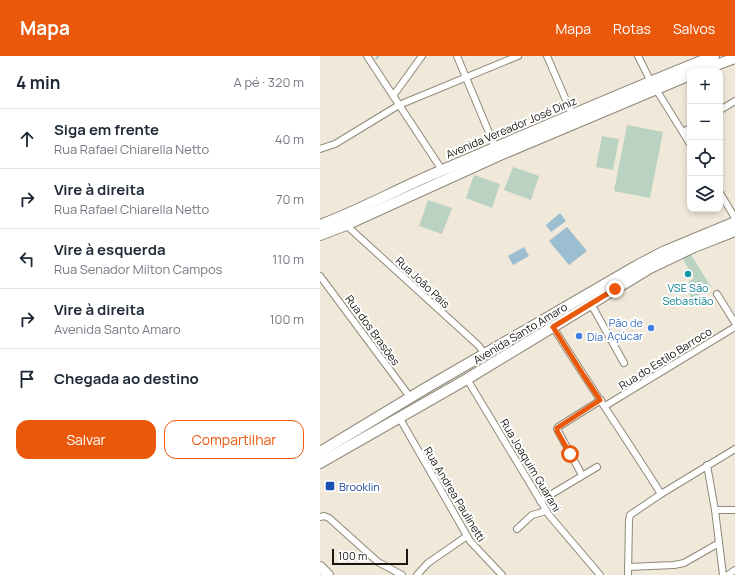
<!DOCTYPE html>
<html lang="pt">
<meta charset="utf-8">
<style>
body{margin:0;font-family:Manrope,sans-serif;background:#f6f6f7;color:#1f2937}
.controls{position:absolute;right:12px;top:12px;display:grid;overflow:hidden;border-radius:8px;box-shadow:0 2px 6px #0003}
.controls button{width:36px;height:36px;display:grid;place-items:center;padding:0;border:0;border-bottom:1px solid #e0e1e3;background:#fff;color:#1f2937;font:20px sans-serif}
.scale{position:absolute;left:12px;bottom:10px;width:76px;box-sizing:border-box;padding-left:4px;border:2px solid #1a1712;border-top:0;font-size:11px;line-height:14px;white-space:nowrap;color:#1a1712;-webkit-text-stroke:3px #fff;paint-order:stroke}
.stop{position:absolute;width:12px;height:12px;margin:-9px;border:3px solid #ea580c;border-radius:50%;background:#fff}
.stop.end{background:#ea580c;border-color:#fff;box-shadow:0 1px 4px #0008}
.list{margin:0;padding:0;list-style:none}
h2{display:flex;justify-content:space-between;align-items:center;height:52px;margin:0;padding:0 16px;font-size:17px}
h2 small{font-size:13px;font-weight:400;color:#747a83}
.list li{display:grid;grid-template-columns:26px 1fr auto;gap:12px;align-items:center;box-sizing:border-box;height:60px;padding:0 16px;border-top:1px solid #e0e1e3}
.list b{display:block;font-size:15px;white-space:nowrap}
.list p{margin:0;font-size:13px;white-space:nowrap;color:#747a83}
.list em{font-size:13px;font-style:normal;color:#747a83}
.actions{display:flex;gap:8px;padding:12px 16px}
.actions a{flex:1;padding:9px 0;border:1px solid #ea580c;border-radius:12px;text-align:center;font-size:14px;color:#ea580c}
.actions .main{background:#ea580c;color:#fff}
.icon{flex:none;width:22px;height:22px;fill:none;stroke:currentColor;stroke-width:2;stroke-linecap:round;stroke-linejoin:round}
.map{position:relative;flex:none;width:415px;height:519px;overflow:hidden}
header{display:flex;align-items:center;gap:24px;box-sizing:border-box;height:56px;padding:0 20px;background:#ea580c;color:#fff}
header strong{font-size:19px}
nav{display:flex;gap:22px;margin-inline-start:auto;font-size:14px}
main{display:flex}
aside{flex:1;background:#fff}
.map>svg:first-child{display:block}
</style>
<header>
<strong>Mapa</strong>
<nav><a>Mapa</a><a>Rotas</a><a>Salvos</a></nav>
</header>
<main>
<aside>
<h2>4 min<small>A pé · 320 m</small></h2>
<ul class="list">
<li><svg class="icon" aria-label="ahead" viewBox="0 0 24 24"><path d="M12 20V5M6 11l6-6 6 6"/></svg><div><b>Siga em frente</b><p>Rua Rafael Chiarella Netto</p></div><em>40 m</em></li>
<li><svg class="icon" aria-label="right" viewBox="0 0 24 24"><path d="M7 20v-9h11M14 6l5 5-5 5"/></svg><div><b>Vire à direita</b><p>Rua Rafael Chiarella Netto</p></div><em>70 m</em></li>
<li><svg class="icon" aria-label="left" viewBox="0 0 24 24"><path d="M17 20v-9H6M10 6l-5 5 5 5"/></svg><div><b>Vire à esquerda</b><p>Rua Senador Milton Campos</p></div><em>110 m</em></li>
<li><svg class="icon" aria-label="right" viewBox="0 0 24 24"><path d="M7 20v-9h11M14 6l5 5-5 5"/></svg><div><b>Vire à direita</b><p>Avenida Santo Amaro</p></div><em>100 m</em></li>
<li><svg class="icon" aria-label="arrive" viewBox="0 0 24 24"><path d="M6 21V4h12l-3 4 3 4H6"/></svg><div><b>Chegada ao destino</b></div></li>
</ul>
<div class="actions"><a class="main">Salvar</a><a>Compartilhar</a></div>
</aside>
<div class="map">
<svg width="415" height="519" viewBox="0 0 415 519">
<rect width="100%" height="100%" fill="#f0e8d8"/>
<g fill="#bad2c1">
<path d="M307,69L343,76L330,142L294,135Z"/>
<path d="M282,80L299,83L293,114L276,111Z"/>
<path d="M193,111L219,120L211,144L184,134Z"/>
<path d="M154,119L180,128L172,152L146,142Z"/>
<path d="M108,144L132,152L122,178L99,170Z"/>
<path d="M370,197L391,231L373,244L364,229L374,222L373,220V216L368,212L362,201Z"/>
</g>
<g fill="#9bbed1">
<path d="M240,157L246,165L231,176L226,169Z"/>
<path d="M247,171L267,195L249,209L229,185Z"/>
<path d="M204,191L209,200L193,209L188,200Z"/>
</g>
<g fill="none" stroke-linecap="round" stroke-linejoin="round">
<path stroke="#9bbed1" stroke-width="1.5" d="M56,3L58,0"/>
<g stroke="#90897a" stroke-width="8">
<g id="minor">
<path d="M47,0L122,114"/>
<path d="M137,0L175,91"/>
<path d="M227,0L252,58"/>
<path d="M318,0L329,22L370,88"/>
<path d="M73,40L102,0"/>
<path d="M400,54L415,45"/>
<path d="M363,76L370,72"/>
<path d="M0,93L15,88L79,49L198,0"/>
<path d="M400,137L415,162"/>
<path d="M26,169L158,289L165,298"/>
<path d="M0,220L90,341"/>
<path d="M397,238L415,267"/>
<path d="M271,248L304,307"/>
<path d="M233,271C268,327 306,382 341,438"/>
<path d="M147,323L229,459L280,519"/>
<path d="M285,350L415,271"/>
<path d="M79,361L150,485L182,519"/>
<path d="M387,409L395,454L403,519"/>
<path d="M262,419L237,373L238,371L281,344"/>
<path d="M220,445L277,411"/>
<path d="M395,454H415"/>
<path d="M0,461L4,460L9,462L58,506L82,519"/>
<path d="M197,473L212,459L226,455"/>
<path d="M308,511L354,509L364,507L399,487"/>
<path d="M97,519L108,507L147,480"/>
<path d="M308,519L309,464L310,459L341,438L415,393"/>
<path d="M408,519L415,514"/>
</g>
</g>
<g stroke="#90897a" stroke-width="12">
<g id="primary">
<path d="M380,15L415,2"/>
<path d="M0,169C38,155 74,135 111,119C205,79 298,38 394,0"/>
<path d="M0,179L26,169L180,99L370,19"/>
<path d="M0,396L106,332L318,209L345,195L415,166"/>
<path d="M0,407L147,323L330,212L374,191L415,175"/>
<path d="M0,511L8,519"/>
</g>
</g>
<use href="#minor" stroke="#fff" stroke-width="6"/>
<use href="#primary" stroke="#fff" stroke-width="10"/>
</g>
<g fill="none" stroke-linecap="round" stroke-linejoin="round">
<path stroke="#ea580c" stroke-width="5" d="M250,398L237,375V372L280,344L264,320L233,271L295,233"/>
</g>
<circle fill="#0f9aa8" stroke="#fff" stroke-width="1.5" cx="368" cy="218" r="4"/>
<g fill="#3f7fe0" stroke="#fff" stroke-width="1.5">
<circle cx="331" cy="272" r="4"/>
<circle cx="259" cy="280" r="4"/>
</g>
<rect fill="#1a4fb4" stroke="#fff" stroke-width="1.5" x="5" y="425" width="10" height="10" rx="2"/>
<g text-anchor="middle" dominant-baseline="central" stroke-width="4" stroke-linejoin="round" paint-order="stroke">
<g font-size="11" fill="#1a1712" stroke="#fff">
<text transform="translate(191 71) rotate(-23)">Avenida Vereador José Diniz</text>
<text transform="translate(103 226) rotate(43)">Rua João Pais</text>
<text transform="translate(53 274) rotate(54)">Rua dos Brasões</text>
<text transform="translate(200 277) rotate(-31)">Avenida Santo Amaro</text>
<text transform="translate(345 302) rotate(-32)">Rua do Estilo Barroco</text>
<text transform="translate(211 409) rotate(59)">Rua Joaquim Guarani</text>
<text transform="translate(135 438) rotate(59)">Rua Andrea Paulinetti</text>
</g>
<g font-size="11" fill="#0d838f" stroke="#fff">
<text x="368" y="231">VSE São<tspan x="368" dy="13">Sebastião</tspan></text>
</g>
<g font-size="11" fill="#366cbe" stroke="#fff" text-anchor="end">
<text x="323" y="266">Pão de<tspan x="323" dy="13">Açúcar</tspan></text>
<text x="267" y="280" text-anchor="start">Dia</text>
</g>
<g font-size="11" fill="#164399" stroke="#fff" text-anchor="start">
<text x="19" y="430">Brooklin</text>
</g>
</g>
</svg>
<div class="controls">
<button>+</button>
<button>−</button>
<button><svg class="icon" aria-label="locate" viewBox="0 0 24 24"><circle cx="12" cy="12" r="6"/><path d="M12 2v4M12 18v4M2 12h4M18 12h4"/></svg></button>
<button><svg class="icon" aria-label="layers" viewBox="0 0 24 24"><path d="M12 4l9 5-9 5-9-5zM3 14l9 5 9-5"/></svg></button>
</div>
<div class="scale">100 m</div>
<div class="stop" style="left:250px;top:398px"></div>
<div class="stop end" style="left:295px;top:233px"></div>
</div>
</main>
